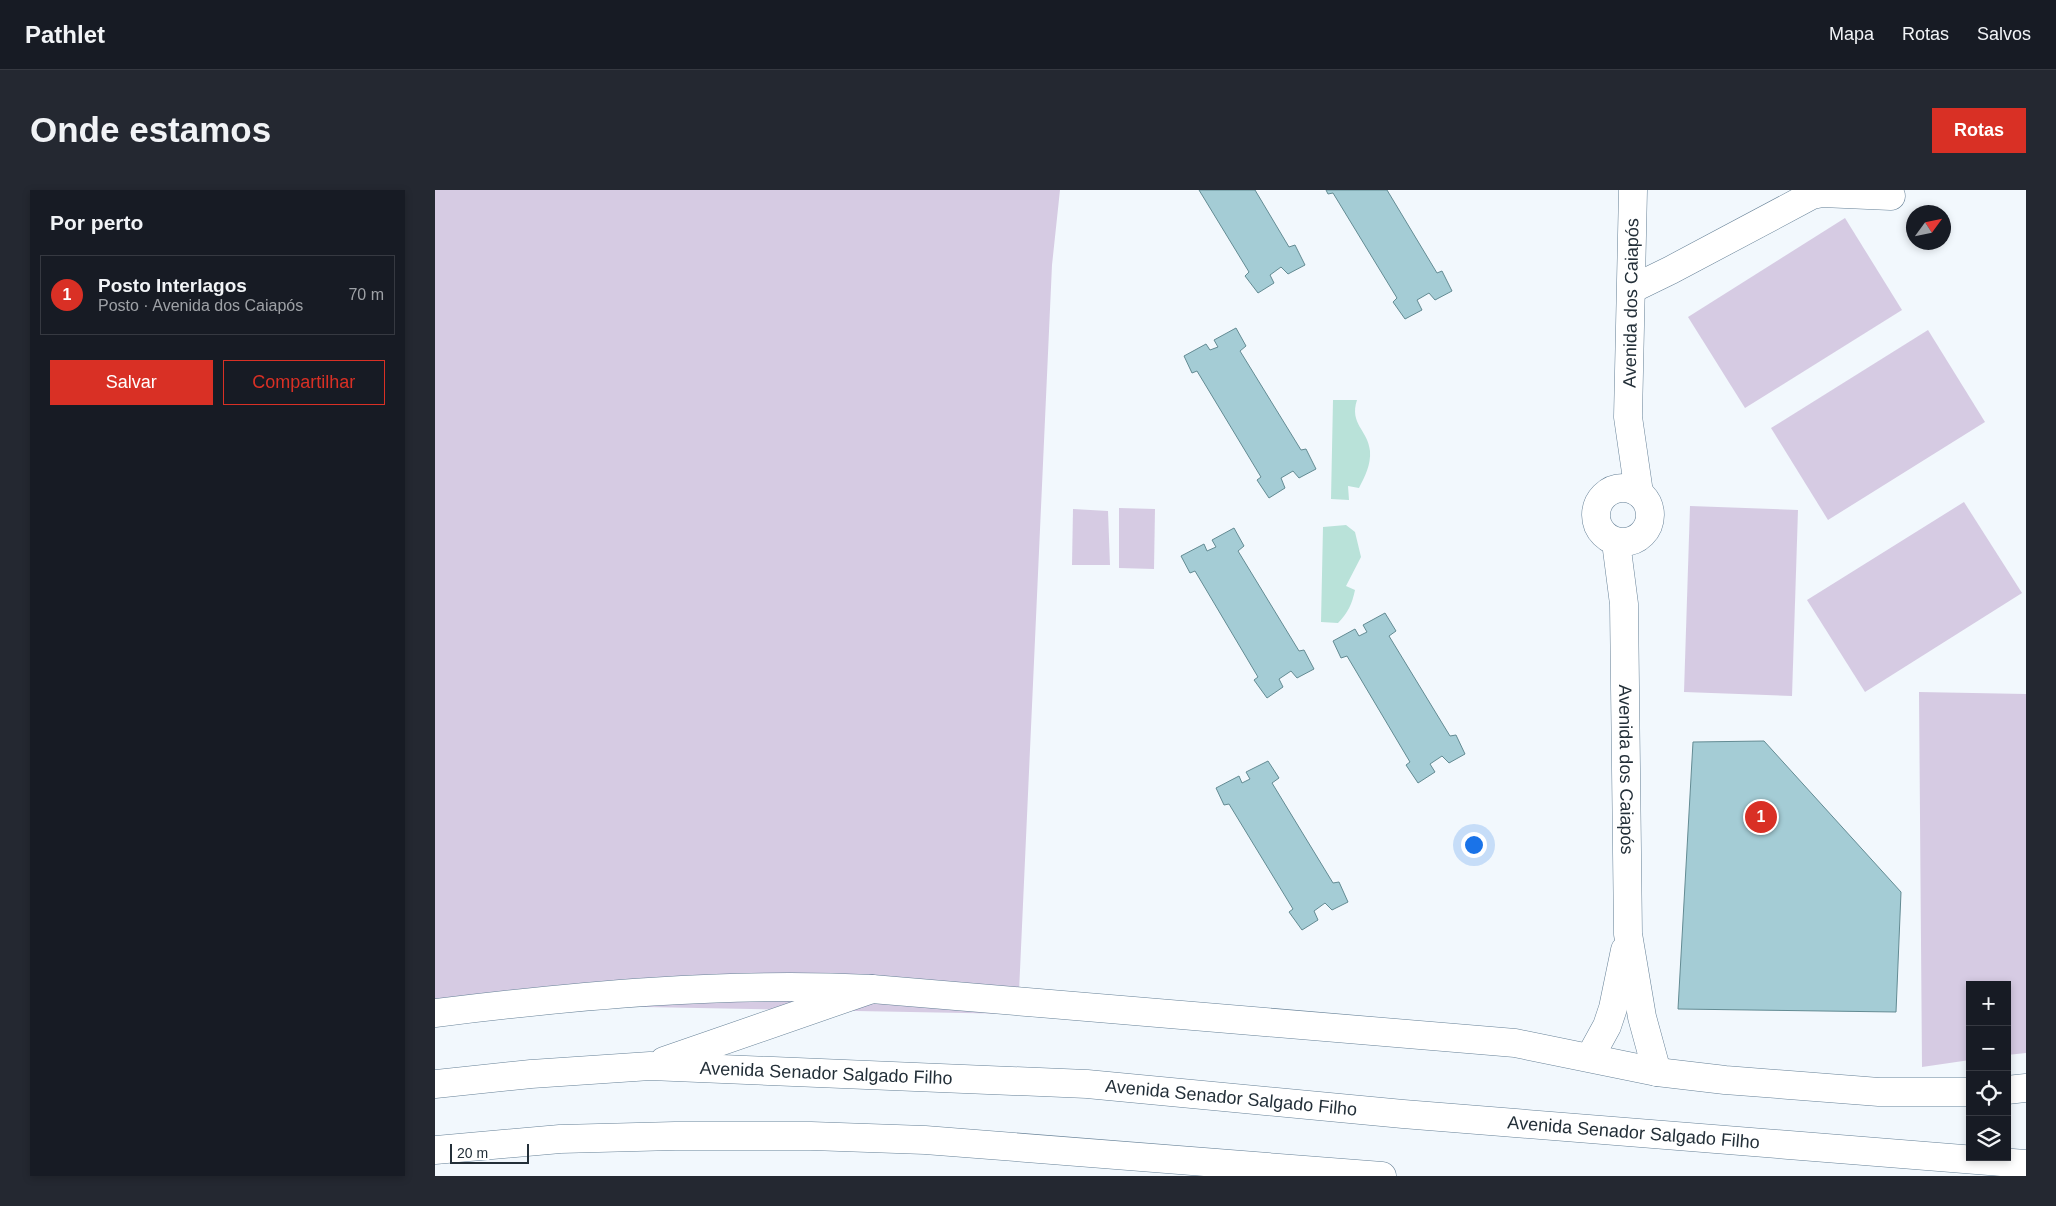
<!DOCTYPE html>
<html lang="pt">
<meta charset="utf-8">
<style>
body{margin:0;font-family:Arial,sans-serif;background:#242831;color:#f1f3f6}
.controls{position:absolute;right:15px;bottom:15px;display:grid;overflow:hidden;border-radius:0px;box-shadow:0 2px 8px #0003}
.controls button{width:45px;height:45px;display:grid;place-items:center;padding:0;border:0;border-bottom:1px solid #363941;background:#171b24;color:#f1f3f6;font:25px sans-serif}
.compass{position:absolute;left:1471px;top:15px;width:45px;height:45px;border-radius:50%;background:#171b24;box-shadow:0 2px 8px #0003;rotate:57deg}
.scale{position:absolute;left:15px;bottom:12px;width:79px;box-sizing:border-box;padding-left:5px;border:2px solid #232f38;border-top:0;font-size:14px;line-height:18px;white-space:nowrap;color:#232f38;-webkit-text-stroke:4px #fff;paint-order:stroke}
.you{position:absolute;left:1038px;top:654px;width:18px;height:18px;margin:-12px;border:4px solid #fff;border-radius:50%;background:#1a73e8;box-shadow:0 0 0 8px #1a73e833}
.badge{display:grid;place-items:center;width:32px;height:32px;border-radius:50%;background:#d93025;color:#fff;font-size:16px;font-weight:700}
.pin{position:absolute;translate:-50% -50%;border:2px solid #fff;box-shadow:0 1px 5px #0006}
.list{margin:0;padding:0;list-style:none}
h2{display:flex;justify-content:space-between;align-items:center;height:65px;margin:0;padding:0 20px;font-size:21px}
h2 small{font-size:16px;font-weight:400;color:#9ea1a6}
.list li{display:grid;grid-template-columns:32px 1fr auto;gap:15px;align-items:center;box-sizing:border-box;height:80px;margin:0 10px 10px;padding:0 10px;border:1px solid #363941;border-radius:0px}
.list b{display:block;font-size:19px;white-space:nowrap}
.list p{margin:0;font-size:16px;white-space:nowrap;color:#9ea1a6}
.list em{font-size:16px;font-style:normal;color:#9ea1a6}
.actions{display:flex;gap:10px;padding:15px 20px}
.actions a{flex:1;padding:11px 0;border:1px solid #d93025;border-radius:0px;text-align:center;font-size:18px;color:#d93025}
.actions .main{background:#d93025;color:#fff}
.icon{flex:none;width:28px;height:28px;fill:none;stroke:currentColor;stroke-width:2;stroke-linecap:round;stroke-linejoin:round}
.map{position:relative;flex:none;width:1591px;height:986px;overflow:hidden;border-radius:0px}
header{display:flex;align-items:center;gap:30px;box-sizing:border-box;height:70px;padding:0 25px;background:#171b24;border-bottom:1px solid #363941}
header strong{font-size:24px}
nav{display:flex;gap:28px;margin-inline-start:auto;font-size:18px}
.intro{display:flex;align-items:center;justify-content:space-between;box-sizing:border-box;height:120px;padding:0 30px}
h1{margin:0;font-size:35px}
.button{padding:12px 22px;border-radius:0px;background:#d93025;color:#fff;font-size:18px;font-weight:700}
main{display:flex;gap:30px;padding:0 30px}
aside{flex:1;background:#171b24;border-radius:0px;box-shadow:0 2px 8px #0003}
.map>svg:first-child{display:block}
</style>
<header>
<strong>Pathlet</strong>
<nav><a>Mapa</a><a>Rotas</a><a>Salvos</a></nav>
</header>
<div class="intro"><h1>Onde estamos</h1><a class="button">Rotas</a></div>
<main>
<aside>
<h2>Por perto<small></small></h2>
<ul class="list">
<li><span class="badge">1</span><div><b>Posto Interlagos</b><p>Posto · Avenida dos Caiapós</p></div><em>70 m</em></li>
</ul>
<div class="actions"><a class="main">Salvar</a><a>Compartilhar</a></div>
</aside>
<div class="map">
<svg width="1591" height="986" viewBox="0 0 1591 986">
<rect width="100%" height="100%" fill="#f2f8fd"/>
<g fill="#d6cbe3">
<path d="M0,0H625L617,75L583,824L104,815L0,825Z"/>
<path d="M1410,28L1467,120L1310,218L1253,127Z"/>
<path d="M1493,140L1550,232L1393,330L1336,238Z"/>
<path d="M1529,312L1587,403L1430,502L1372,410Z"/>
<path d="M1255,316L1363,320L1357,506L1249,502Z"/>
<path d="M684,318L720,319L719,379L684,378Z"/>
<path d="M638,319L673,321L675,375H637Z"/>
<path d="M1484,502L1591,504V863L1572,865V795H1535V870L1487,877Z"/>
</g>
<g fill="#b9e2d9">
<path d="M898,210H922C914,234 933,240 935,261C936,275 930,286 924,298L913,296L914,310L896,309Z"/>
<path d="M911,335L920,342L926,367L911,396L920,400C917,414 913,423 903,433L886,432L888,337Z"/>
</g>
<g fill="#a4ccd5" stroke="#638b93">
<path d="M764,0H820L854,57L860,55L870,75L853,84L846,77L835,85L839,93L823,103L810,86L814,82Z"/>
<path d="M891,0H952L1002,83L1007,81L1017,101L1000,110L994,103L982,110L987,120L970,129L958,112L962,108L898,3L893,4Z"/>
<path d="M801,138L811,156L805,161L866,260L871,259L881,279L864,288L858,281L846,288L850,298L834,308L822,290L826,287L762,181L757,183L749,166L771,154L775,160L783,157L779,150Z"/>
<path d="M799,338L809,356L803,361L864,461L869,460L879,479L862,488L856,481L844,489L848,497L832,508L819,490L823,487L760,381L755,383L746,366L769,354L772,361L781,357L777,350Z"/>
<path d="M950,423L961,441L954,446L1015,546L1021,545L1030,564L1014,573L1007,566L995,574L1000,582L983,593L971,575L975,572L912,466L906,468L898,451L920,439L924,446L932,442L928,435Z"/>
<path d="M1329,551L1466,702L1461,822L1243,819L1258,552Z"/>
<path d="M833,571L844,588L837,593L898,693L904,692L913,712L897,720L890,713L879,721L883,730L867,740L854,722L858,719L794,614L789,615L781,598L804,586L807,593L815,589L811,582Z"/>
</g>
<g fill="none" stroke-linecap="round" stroke-linejoin="round">
<g stroke="#668197" stroke-width="29">
<path id="minor" d="M1197,99L1236,80L1377,5L1387,3L1456,6"/>
</g>
<g stroke="#668197" stroke-width="29">
<g id="major">
<path d="M1198,0L1193,227L1204,303"/>
<circle cx="1188" cy="325" r="27"/>
<path id="s1" d="M1181,352L1189,414L1193,744L1207,827L1222,882"/>
<path d="M0,823C145,805 291,792 437,799L1080,853L1222,882L1290,890L1444,902H1535"/>
<path d="M1155,867L1172,836L1178,818L1190,760"/>
<path d="M1572,900L1591,898"/>
</g>
</g>
<g stroke="#668197" stroke-width="29">
<g id="highway">
<path d="M229,871L437,799"/>
<path id="s2" d="M0,894L96,884L215,876L652,894L968,924L1591,974"/>
<path d="M0,960L125,949L240,946H376L490,950L947,986"/>
</g>
</g>
<use href="#minor" stroke="#fff" stroke-width="28"/>
<use href="#major" stroke="#fff" stroke-width="28"/>
<use href="#highway" stroke="#fff" stroke-width="28"/>
</g>
<g text-anchor="middle" dominant-baseline="central" stroke-width="4" stroke-linejoin="round" paint-order="stroke">
<g font-size="18" fill="#232f38" stroke="#fff">
<text transform="translate(1196 113) rotate(-89)">Avenida dos Caiapós</text>
<text stroke="none"><textPath href="#s1" startOffset="228">Avenida dos Caiapós</textPath></text>
<text stroke="none"><textPath href="#s2" startOffset="392">Avenida Senador Salgado Filho</textPath></text>
<text stroke="none"><textPath href="#s2" startOffset="798">Avenida Senador Salgado Filho</textPath></text>
<text stroke="none"><textPath href="#s2" startOffset="1202">Avenida Senador Salgado Filho</textPath></text>
</g>
</g>
</svg>
<div class="controls">
<button>+</button>
<button>−</button>
<button><svg class="icon" aria-label="locate" viewBox="0 0 24 24"><circle cx="12" cy="12" r="6"/><path d="M12 2v4M12 18v4M2 12h4M18 12h4"/></svg></button>
<button><svg class="icon" aria-label="layers" viewBox="0 0 24 24"><path d="M12 4l9 5-9 5-9-5zM3 14l9 5 9-5"/></svg></button>
</div>
<svg class="compass" viewBox="-18 -18 36 36"><path d="M0-13l5 13h-10z" fill="#e53935"/><path d="M0 13l5-13h-10z" fill="#9ea1a6"/></svg>
<div class="scale">20 m</div>
<div class="you"></div>
<div class="pin badge" style="left:1326px;top:627px">1</div>
</div>
</main>
